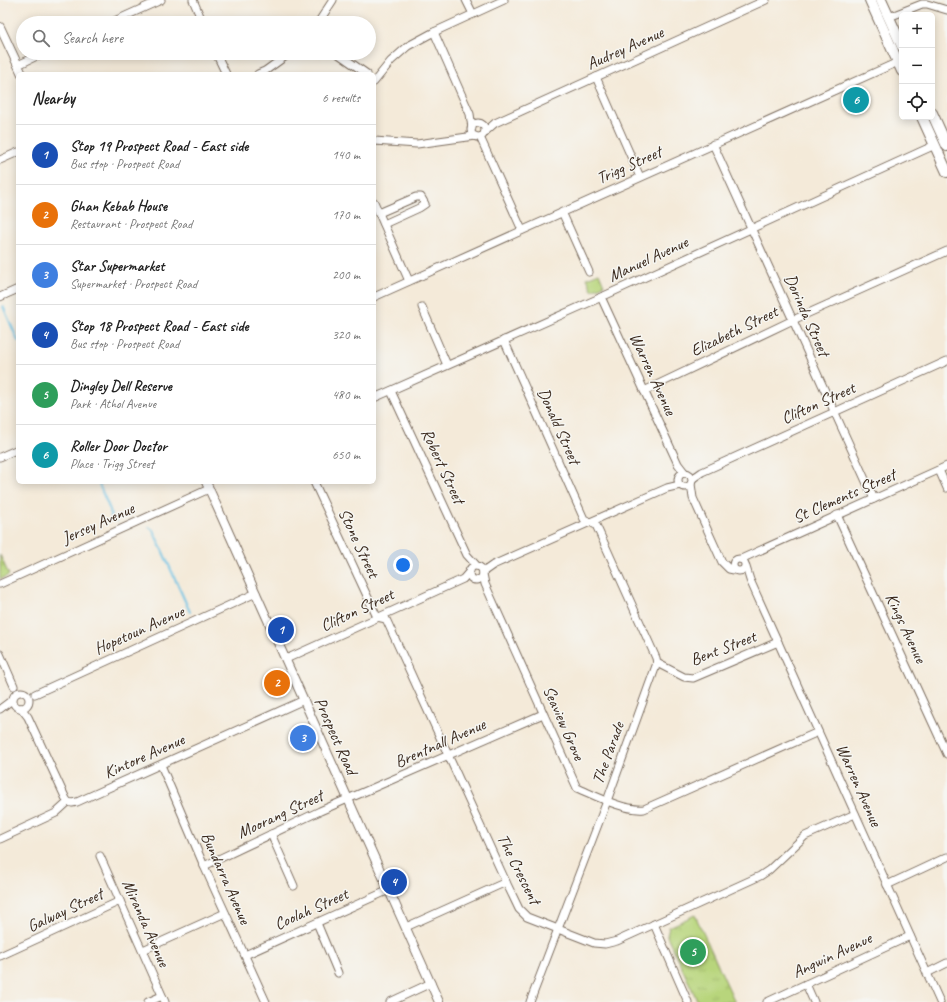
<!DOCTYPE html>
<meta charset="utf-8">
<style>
body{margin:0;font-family:Caveat,sans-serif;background:#f6f6f6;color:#222}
.controls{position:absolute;right:12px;top:12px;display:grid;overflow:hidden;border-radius:6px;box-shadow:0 2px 10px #0003}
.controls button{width:36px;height:36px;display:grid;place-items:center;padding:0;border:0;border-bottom:1px solid #e0e0e0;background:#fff;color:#222;font:20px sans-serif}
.you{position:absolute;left:403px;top:565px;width:14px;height:14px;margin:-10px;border:3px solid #fff;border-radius:50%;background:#1a73e8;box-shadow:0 0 0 6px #1a73e833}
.badge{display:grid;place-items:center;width:26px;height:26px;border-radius:50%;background:#1f6fb2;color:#fff;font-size:13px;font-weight:700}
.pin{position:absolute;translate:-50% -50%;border:2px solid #fff;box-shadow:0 1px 4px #0006}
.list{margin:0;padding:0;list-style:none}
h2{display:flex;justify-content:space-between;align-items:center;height:52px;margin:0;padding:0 16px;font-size:17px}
h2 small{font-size:13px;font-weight:400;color:#767676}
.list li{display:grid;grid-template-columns:26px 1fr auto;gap:12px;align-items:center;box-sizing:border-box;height:60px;padding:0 16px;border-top:1px solid #e0e0e0}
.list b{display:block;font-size:15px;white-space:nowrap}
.list p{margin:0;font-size:13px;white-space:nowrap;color:#767676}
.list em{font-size:13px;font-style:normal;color:#767676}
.icon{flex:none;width:22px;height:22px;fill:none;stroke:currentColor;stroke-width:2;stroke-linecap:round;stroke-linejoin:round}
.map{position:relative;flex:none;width:947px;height:1002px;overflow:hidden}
.search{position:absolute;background:#fff;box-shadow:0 2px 10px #0003;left:16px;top:16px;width:360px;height:44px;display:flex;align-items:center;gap:10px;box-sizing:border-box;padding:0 14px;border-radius:22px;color:#767676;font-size:15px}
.panel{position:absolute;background:#fff;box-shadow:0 2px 10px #0003;left:16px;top:72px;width:360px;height:412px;border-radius:6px}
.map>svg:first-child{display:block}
</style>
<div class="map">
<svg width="947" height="1002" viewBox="0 0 947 1002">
<defs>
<pattern id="grass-tufts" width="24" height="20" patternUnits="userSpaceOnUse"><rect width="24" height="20" fill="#b8d57b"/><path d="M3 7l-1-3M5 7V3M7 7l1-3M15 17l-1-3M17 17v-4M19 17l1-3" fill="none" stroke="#9fb76a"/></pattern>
</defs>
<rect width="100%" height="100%" fill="#f6f6f2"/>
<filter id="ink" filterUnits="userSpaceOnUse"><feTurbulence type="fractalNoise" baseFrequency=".025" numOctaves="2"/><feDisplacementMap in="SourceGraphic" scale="8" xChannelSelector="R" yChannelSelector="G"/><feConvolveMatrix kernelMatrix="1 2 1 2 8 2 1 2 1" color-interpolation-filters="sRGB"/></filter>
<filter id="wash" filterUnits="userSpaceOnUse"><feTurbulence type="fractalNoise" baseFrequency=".012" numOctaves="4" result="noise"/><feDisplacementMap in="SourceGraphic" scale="16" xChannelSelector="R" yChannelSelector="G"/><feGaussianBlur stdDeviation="0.9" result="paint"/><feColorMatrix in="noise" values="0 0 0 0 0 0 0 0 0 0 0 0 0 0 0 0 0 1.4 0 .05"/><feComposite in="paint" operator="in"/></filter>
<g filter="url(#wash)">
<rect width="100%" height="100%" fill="#f4ead9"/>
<g fill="url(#grass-tufts)" stroke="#7a804c">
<path d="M0,555L9,575L0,579Z"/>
<path d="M695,915L735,1002H698L667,936L669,927Z"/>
</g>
<path fill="#b8d57b" stroke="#7a804c" d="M599,273L604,285L592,290L587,278Z"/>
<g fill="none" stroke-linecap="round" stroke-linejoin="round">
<g stroke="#66c1e4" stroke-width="2">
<path d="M3,306L18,341"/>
<path d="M98,482L110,510L111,517L116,521"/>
<path d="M149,527L153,530L190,612"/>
</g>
</g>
</g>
<g filter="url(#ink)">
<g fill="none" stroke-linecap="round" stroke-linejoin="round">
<g stroke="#7c6d5f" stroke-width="9">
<g id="minor">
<path d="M193,0L203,23"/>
<path d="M466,0L473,14"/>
<path d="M889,17L922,4H927L947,10"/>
<path d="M110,23L161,0"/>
<path d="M318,23L333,0"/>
<path d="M434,32L470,114L472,128"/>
<path d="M216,53L226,74"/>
<path d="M337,53L367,74"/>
<path d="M18,65L43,53"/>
<path d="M258,74L265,71L290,53"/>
<path d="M596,77L640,177"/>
<path d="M374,82L391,61L408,46L434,32L504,0"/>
<circle cx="478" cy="130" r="7"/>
<path d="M485,132L495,123L766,0"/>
<path d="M480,137L522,230"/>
<path d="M374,141L417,144L475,136"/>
<path d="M713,144L874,499"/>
<path d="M0,160L18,152"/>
<path d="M374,202L409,281"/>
<path d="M562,212L589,272"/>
<path d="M379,213L416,197H421L425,204L419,208L384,224"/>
<path d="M0,297L18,289"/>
<path d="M374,297L898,62"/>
<path d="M601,297L678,464L685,473"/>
<path d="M422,307L447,365"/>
<path d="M504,340L584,519L596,525L656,658L657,663L607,801L530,1002"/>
<path d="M391,391L467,555L477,566"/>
<path d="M644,391L793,320L947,251"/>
<path d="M374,398L595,300L935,145"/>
<path d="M0,457L18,449"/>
<path d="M939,470L947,488"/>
<circle cx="685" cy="480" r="7"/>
<path d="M692,479L702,472L947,361"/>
<path d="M314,482L377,617L386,619L506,882L519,909L527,917L594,943L605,944L617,941L760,876L769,870L805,836L855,814"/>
<path d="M691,484L693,498L722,562L729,569L734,570"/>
<path d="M837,515L947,754"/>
<circle cx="739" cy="565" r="6"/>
<path d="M741,559L947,466"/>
<circle cx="476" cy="573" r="7"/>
<path d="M746,567L750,580L940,1002"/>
<path d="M483,572L493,565L667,488L680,485"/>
<path d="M483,574L485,584L577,788C596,796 624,811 644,809L818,732"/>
<path d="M0,584L209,489"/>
<path d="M0,654L14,686"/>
<path d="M286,659L463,579L470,571"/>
<path d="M657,663L684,677L693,678L778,642"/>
<circle cx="21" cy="700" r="8"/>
<path d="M35,694L256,593"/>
<path d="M21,708L28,717L66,799L68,802"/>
<path d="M0,709L12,700"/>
<path d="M161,765L204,866L266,1002"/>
<path d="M271,834L294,886"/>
<path d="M0,839L56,813L68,802L72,803L77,802L304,700"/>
<path d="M100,856L165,1002"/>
<path d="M204,866L320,811L543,714"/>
<path d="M887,885L947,857"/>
<path d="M317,923L338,973"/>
<path d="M654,924L688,1002"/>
<path d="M406,927L506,882"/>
<path d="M143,950L225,913"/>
<path d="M245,955L389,890"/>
<path d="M0,956L120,901"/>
<path d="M927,973L947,963"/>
<path d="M806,984L814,1002"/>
<path d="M148,1002L162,996"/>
<path d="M390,1002L431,983"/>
<path d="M767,1002L910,936"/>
</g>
</g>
<g stroke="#7c6d5f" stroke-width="10">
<g id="major">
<path d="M0,27L22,74"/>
<path d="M206,482L439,1002"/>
</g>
</g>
<g stroke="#7c6d5f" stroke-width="12">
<g id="highway">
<path d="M870,0L902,71"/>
<path d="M881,0L902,46"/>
<path d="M932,113L947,146"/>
<path d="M922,117L947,172"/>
</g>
</g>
<use href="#minor" stroke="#fff" stroke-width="7"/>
<use href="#major" stroke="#fff" stroke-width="8"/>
<use href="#highway" stroke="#fff" stroke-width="10"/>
</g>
</g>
<g text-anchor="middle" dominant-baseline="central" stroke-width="3" stroke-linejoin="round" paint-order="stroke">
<g font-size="17" fill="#3b2a1e" stroke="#f6f6f2">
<text transform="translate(625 48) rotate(-24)">Audrey Avenue</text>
<text transform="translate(629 165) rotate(-24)">Trigg Street</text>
<text transform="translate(648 259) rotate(-25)">Manuel Avenue</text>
<text transform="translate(807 315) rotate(66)">Dorinda Street</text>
<text transform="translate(734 331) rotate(-26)">Elizabeth Street</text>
<text transform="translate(653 374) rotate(65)">Warren Avenue</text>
<text transform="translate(818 403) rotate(-24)">Clifton Street</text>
<text transform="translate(559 426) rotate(66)">Donald Street</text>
<text transform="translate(443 466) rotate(65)">Robert Street</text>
<text transform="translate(844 496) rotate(-24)">St Clements Street</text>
<text transform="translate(98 523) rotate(-24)">Jersey Avenue</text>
<text transform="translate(359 543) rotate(65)">Stone Street</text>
<text transform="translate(357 610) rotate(-25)">Clifton Street</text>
<text transform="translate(906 628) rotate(65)">Kings Avenue</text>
<text transform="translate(139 630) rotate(-24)">Hopetoun Avenue</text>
<text transform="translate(723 648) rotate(-21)">Bent Street</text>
<text transform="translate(564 723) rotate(66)">Seaview Grove</text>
<text transform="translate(336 736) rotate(66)">Prospect Road</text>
<text transform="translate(440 743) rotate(-24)">Brentnall Avenue</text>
<text transform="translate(608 753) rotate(-70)">The Parade</text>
<text transform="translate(144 756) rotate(-24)">Kintore Avenue</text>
<text transform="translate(859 785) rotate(66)">Warren Avenue</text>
<text transform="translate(280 814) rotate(-25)">Moorang Street</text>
<text transform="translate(519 869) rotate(63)">The Crescent</text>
<text transform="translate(226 878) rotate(66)">Bundarra Avenue</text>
<text transform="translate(311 909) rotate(-24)">Coolah Street</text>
<text transform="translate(65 910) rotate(-25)">Galway Street</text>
<text transform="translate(146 923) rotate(66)">Miranda Avenue</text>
<text transform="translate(832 955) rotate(-25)">Angwin Avenue</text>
</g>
</g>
</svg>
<div class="controls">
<button>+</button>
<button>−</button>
<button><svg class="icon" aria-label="locate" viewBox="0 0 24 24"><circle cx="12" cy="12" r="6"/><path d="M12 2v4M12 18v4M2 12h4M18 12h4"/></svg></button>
</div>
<div class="you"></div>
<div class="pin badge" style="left:281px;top:630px;background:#1a4fb4">1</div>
<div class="pin badge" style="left:277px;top:683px;background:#e8710a">2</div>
<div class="pin badge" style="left:303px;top:738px;background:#3f7fe0">3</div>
<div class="pin badge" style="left:394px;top:882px;background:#1a4fb4">4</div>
<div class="pin badge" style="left:693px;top:952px;background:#2e9e5b">5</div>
<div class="pin badge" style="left:856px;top:100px;background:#0f9aa8">6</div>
<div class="search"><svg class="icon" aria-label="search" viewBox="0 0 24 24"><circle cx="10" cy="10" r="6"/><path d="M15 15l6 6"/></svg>Search here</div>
<section class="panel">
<h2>Nearby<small>6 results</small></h2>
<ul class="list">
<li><span class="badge" style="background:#1a4fb4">1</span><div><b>Stop 19 Prospect Road - East side</b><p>Bus stop · Prospect Road</p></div><em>140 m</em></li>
<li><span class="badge" style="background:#e8710a">2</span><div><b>Ghan Kebab House</b><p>Restaurant · Prospect Road</p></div><em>170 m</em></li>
<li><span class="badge" style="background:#3f7fe0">3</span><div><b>Star Supermarket</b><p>Supermarket · Prospect Road</p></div><em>200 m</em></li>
<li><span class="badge" style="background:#1a4fb4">4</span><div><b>Stop 18 Prospect Road - East side</b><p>Bus stop · Prospect Road</p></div><em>320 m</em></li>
<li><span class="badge" style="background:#2e9e5b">5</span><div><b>Dingley Dell Reserve</b><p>Park · Athol Avenue</p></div><em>480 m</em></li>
<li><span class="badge" style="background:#0f9aa8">6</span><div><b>Roller Door Doctor</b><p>Place · Trigg Street</p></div><em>650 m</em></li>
</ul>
</section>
</div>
